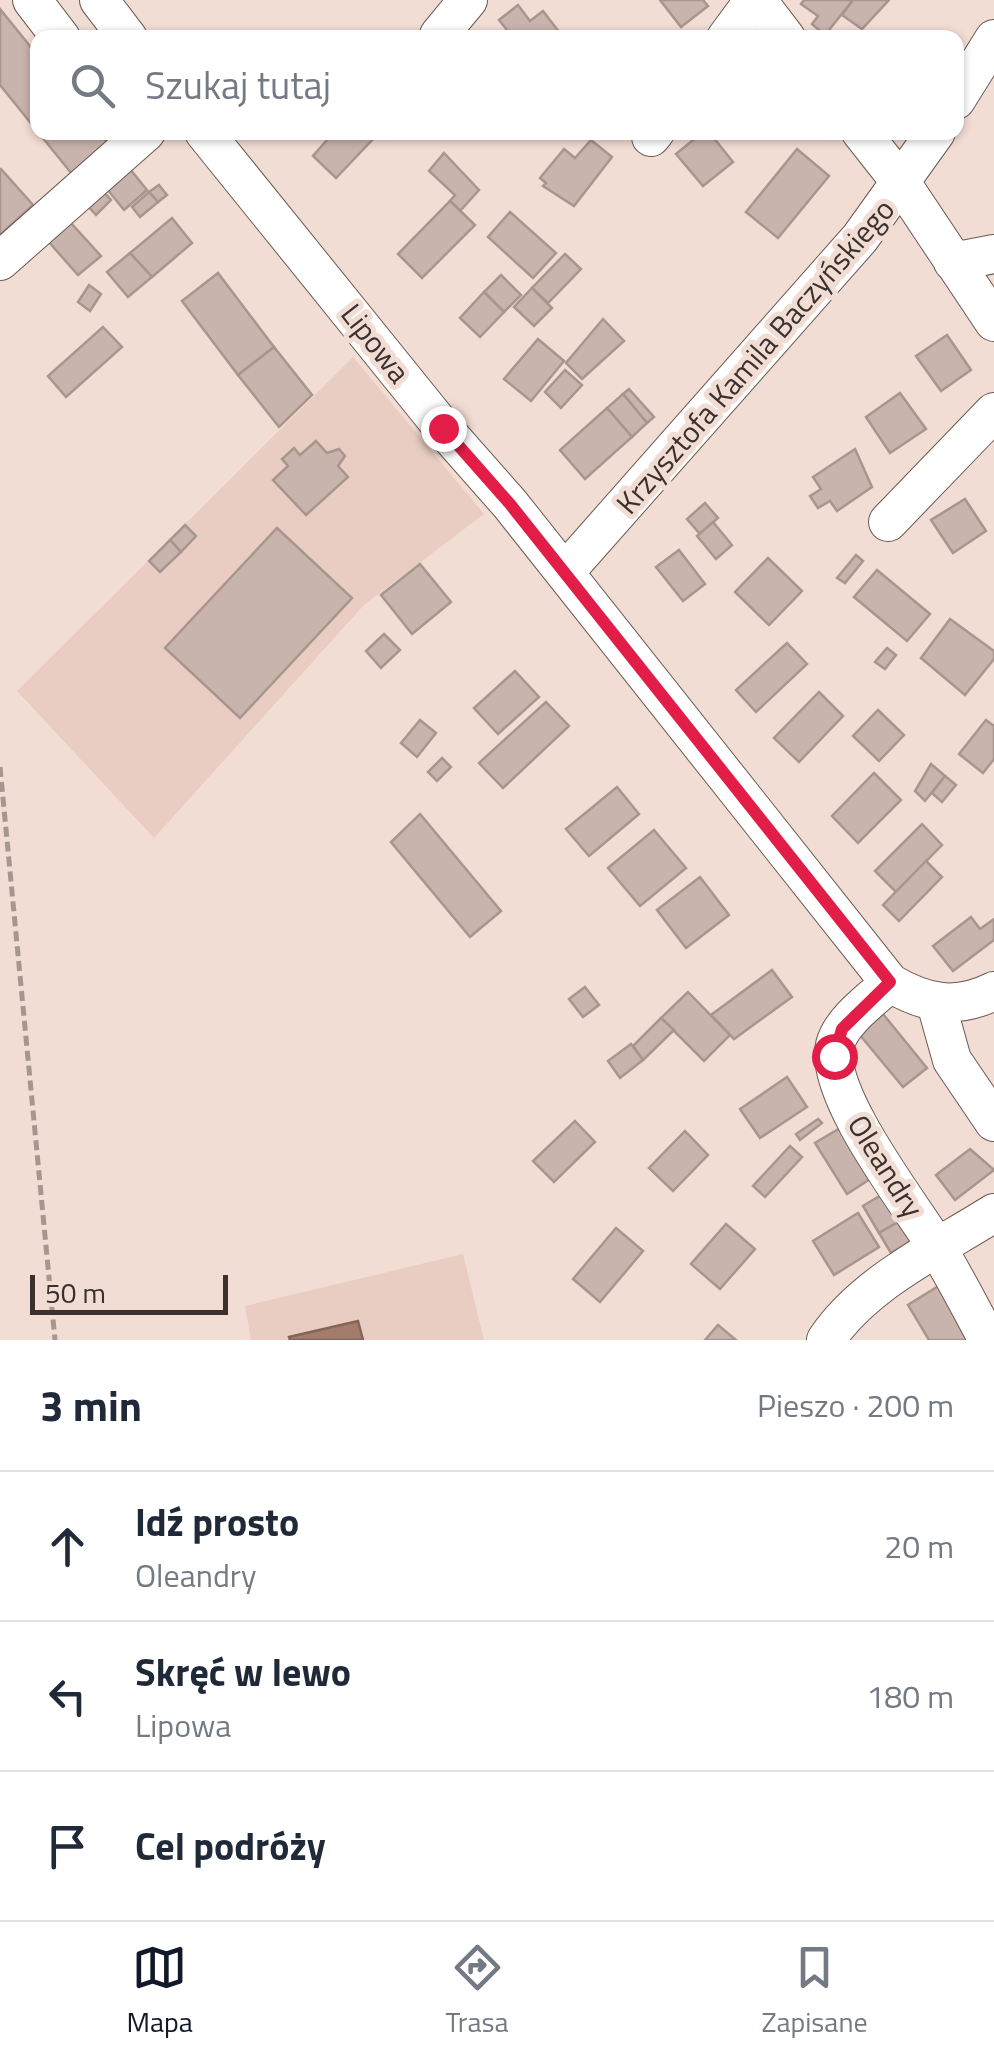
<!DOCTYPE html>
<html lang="pl">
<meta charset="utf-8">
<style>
body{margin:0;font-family:"Titillium Web",sans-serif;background:#f6f6f7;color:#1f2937}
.scale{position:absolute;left:30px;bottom:25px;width:198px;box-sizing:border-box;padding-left:10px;border:5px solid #3a312e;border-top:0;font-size:28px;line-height:35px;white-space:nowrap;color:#3a312e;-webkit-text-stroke:8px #f2ddd4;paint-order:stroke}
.stop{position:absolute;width:30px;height:30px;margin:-22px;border:8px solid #e11d48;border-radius:50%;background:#fff}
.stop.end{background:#e11d48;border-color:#fff;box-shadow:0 2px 10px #0008}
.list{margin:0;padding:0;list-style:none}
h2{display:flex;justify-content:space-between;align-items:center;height:130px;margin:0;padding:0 40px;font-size:42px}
h2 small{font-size:32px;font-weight:400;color:#747a83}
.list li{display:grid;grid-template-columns:65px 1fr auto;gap:30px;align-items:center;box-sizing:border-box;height:150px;padding:0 40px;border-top:2px solid #e0e1e3}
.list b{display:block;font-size:38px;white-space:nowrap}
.list p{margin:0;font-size:32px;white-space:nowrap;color:#747a83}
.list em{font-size:32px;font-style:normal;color:#747a83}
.icon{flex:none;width:55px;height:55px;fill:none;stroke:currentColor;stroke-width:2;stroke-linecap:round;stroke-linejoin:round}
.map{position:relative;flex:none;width:994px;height:1340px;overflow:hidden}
.search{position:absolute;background:#fff;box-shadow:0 2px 8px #0004;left:30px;right:30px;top:30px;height:110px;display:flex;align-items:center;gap:25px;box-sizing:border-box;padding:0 35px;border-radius:20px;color:#747a83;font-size:38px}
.sheet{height:580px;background:#fff}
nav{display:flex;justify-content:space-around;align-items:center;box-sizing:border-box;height:140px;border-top:2px solid #e0e1e3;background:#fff;font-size:28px;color:#747a83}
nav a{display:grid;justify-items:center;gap:5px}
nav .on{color:#111827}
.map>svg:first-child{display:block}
</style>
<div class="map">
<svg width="994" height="1340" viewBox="0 0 994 1340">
<rect width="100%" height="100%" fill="#f2ddd4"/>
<g fill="#eacdc2">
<path d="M353,357L484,514L364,605L154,838L17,691Z"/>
<path d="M463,1254L484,1340H251L245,1306Z"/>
</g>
<path fill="#a47c6b" stroke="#846659" stroke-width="2.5" d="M358,1321L363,1340H290L289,1337Z"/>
<g fill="#c8b4ac" stroke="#a8958d" stroke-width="2.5">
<path d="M660,0H703L708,6L681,27Z"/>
<path d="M804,0H853L825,35L812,24L818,16L801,4Z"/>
<path d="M853,0H889L862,29L842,15Z"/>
<path d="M518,5L530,21L543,11L563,37L508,38L511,35L499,20Z"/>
<path d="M0,9L38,56V132L0,85Z"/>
<path d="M38,132H99L108,144L72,174Z"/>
<path d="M334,132H370L375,137L336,178L313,156Z"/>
<path d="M703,132H709L733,162L703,186L676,154Z"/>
<path d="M591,140L612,157L574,206L543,186L546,183L540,178L564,149L575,158Z"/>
<path d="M797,149L829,176L778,238L746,212Z"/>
<path d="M444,153L479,190L460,211L450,201L455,195L429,171Z"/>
<path d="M1,169L33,205L0,235V170Z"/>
<path d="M130,169L147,190L124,210L107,189Z"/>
<path d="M159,185L167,195L158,202L149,192Z"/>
<path d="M102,190L111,200L96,215L87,205Z"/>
<path d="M149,192L158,202L140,217L132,207Z"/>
<path d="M450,201L475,225L422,278L398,254Z"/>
<path d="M510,212L556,253L533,278L488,237Z"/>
<path d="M172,218L192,243L152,277L130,253Z"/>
<path d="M70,222L101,256L78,275L47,240Z"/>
<path d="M130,253L152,277L128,297L107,272Z"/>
<path d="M565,254L581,269L548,303L532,288Z"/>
<path d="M218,273L274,347L238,375L182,301Z"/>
<path d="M501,275L521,295L504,312L484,292Z"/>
<path d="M89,285L101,294L90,311L78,302Z"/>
<path d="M532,288L552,308L534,326L514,307Z"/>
<path d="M484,292L504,312L480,337L460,318Z"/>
<path d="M603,319L624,341L582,379L566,363Z"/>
<path d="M103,327L122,347L66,397L48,376Z"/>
<path d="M947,335L971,370L941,391L916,356Z"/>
<path d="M538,339L564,361L531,401L504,379Z"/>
<path d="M274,347L312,395L279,427L238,375Z"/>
<path d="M565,370L582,385L561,408L545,392Z"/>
<path d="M629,389L654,417L647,423L623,394Z"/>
<path d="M900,393L926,429L890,453L866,417Z"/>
<path d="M623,394L647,423L632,437L607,408Z"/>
<path d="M607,408L632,437L585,479L560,450Z"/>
<path d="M316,441L327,453L339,449L345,456L338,466L348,477L306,515L273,480L288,466L282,459L294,448L300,455Z"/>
<path d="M855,449L872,487L837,511L830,501L818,508L810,496L821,489L813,477Z"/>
<path d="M965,499L986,531L953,553L931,520Z"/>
<path d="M705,503L718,518L700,534L687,519Z"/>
<path d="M713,522L732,545L716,559L697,536Z"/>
<path d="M185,525L196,536L181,552L170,540Z"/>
<path d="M277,528L352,598L240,718L165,648Z"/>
<path d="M170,540L181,552L160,572L149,561Z"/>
<path d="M679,550L705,584L683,601L656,567Z"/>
<path d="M856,555L863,561L845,583L837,578Z"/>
<path d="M768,558L802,591L769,625L735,592Z"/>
<path d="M420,564L451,602L412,634L381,595Z"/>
<path d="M877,570L930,614L907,641L854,597Z"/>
<path d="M950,619L994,651V659L965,695L921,658Z"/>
<path d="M384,634L400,650L381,668L366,651Z"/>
<path d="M787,643L807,664L756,712L736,690Z"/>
<path d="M887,648L896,655L885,669L875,662Z"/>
<path d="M515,671L539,697L498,734L474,708Z"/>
<path d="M819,692L843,716L799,762L774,738Z"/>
<path d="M546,702L569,726L503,788L479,763Z"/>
<path d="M878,710L904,735L879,761L853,736Z"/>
<path d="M420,720L436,733L417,757L401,743Z"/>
<path d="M986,720L994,726V759L983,773L959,754Z"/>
<path d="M442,758L451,767L437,781L428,772Z"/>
<path d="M931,764L945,776L925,801L915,791Z"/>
<path d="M874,773L901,800L858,843L832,816Z"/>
<path d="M945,776L956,785L942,802L932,793Z"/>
<path d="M617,787L639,814L589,856L566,829Z"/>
<path d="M420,814L501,911L470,937L391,842Z"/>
<path d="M922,824L942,845L896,892L875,871Z"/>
<path d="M654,830L686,868L640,906L608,868Z"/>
<path d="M926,861L942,877L899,921L883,905Z"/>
<path d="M700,877L729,915L686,948L657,910Z"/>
<path d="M971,917L980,929L994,919V940L953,971L933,946Z"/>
<path d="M772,970L792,997L734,1039L711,1015Z"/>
<path d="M585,987L599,1005L583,1017L569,999Z"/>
<path d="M688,992L730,1035L704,1061L661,1018Z"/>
<path d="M883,1014L927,1068L903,1087L859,1034Z"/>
<path d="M661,1018L674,1030L643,1060L633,1046Z"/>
<path d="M631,1044L643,1060L620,1078L608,1061Z"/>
<path d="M787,1077L807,1107L760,1138L740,1109Z"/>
<path d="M818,1119L822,1123L800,1140L796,1134Z"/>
<path d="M575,1121L595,1142L554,1182L533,1161Z"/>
<path d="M842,1127L873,1177L847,1194L815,1143Z"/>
<path d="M685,1131L708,1155L673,1191L649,1168Z"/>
<path d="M790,1146L802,1157L765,1197L753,1186Z"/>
<path d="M970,1149L994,1170L955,1200L936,1175Z"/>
<path d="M883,1194L900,1221L879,1233L863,1206Z"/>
<path d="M858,1213L879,1247L834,1275L813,1241Z"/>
<path d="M900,1221L912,1240L891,1253L879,1233Z"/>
<path d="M726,1224L755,1249L720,1289L691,1264Z"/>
<path d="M616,1228L643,1251L600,1302L573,1279Z"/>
<path d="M940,1285L974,1340H929L908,1305Z"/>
<path d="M718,1325L736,1340H705Z"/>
</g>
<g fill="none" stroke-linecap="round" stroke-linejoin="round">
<g stroke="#6b5a52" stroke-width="40">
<g id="minor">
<path d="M32,0L61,38"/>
<path d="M99,0L128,38"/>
<path d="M757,0L786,38"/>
<path d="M439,35L468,0"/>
<path d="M726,38L754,0"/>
<path d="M956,100L994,39"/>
<path d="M204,132L443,428L510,504L890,983C926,1004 956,1010 994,991"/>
<path d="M861,132L902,184L994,322"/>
<path d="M651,137L655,132"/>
<path d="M0,261L146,132"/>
<path d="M953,262L994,254"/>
<path d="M888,522L994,412"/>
<path d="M565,572L860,238L936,132"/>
<path d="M890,983C872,999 841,1021 835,1045C823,1093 910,1204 936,1246C955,1277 971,1309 988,1340"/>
<path d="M936,1003L952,1060L994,1122"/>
<path d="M826,1340C864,1283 937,1249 994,1213"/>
</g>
</g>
<path stroke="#a69690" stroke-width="5" stroke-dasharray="10 5" stroke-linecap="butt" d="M0,767L55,1340"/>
<use href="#minor" stroke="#fff" stroke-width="38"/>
</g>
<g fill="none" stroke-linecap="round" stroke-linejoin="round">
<path stroke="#e11d48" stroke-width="12" d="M443,428L510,504L890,982L842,1029L834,1056"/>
</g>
<g text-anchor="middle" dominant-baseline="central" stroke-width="10" stroke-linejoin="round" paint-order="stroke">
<g font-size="30" fill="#3a312e" stroke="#f2ddd4">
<text transform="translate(376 343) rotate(52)">Lipowa</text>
<text transform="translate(755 356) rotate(-49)">Krzysztofa Kamila Baczyńskiego</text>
<text transform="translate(886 1166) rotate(58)">Oleandry</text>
</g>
</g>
</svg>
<div class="scale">50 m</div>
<div class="stop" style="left:834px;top:1056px"></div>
<div class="stop end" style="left:443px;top:428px"></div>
<div class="search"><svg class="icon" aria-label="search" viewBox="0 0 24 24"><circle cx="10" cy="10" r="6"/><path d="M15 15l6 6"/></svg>Szukaj tutaj</div>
</div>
<section class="sheet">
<h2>3 min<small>Pieszo · 200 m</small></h2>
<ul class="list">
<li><svg class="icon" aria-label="ahead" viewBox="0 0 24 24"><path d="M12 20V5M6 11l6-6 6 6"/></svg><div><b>Idź prosto</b><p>Oleandry</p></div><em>20 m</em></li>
<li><svg class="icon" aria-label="left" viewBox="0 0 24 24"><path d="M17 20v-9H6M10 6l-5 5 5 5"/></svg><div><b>Skręć w lewo</b><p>Lipowa</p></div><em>180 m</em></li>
<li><svg class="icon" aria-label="arrive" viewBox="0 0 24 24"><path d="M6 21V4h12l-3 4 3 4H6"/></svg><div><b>Cel podróży</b></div></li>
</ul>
</section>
<nav>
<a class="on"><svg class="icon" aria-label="map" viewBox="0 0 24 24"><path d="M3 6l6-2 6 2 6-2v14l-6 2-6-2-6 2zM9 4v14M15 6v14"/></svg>Mapa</a>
<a><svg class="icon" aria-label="directions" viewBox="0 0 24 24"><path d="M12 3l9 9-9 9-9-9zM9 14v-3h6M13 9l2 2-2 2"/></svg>Trasa</a>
<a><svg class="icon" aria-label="saved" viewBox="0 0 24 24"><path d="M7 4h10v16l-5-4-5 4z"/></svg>Zapisane</a>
</nav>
